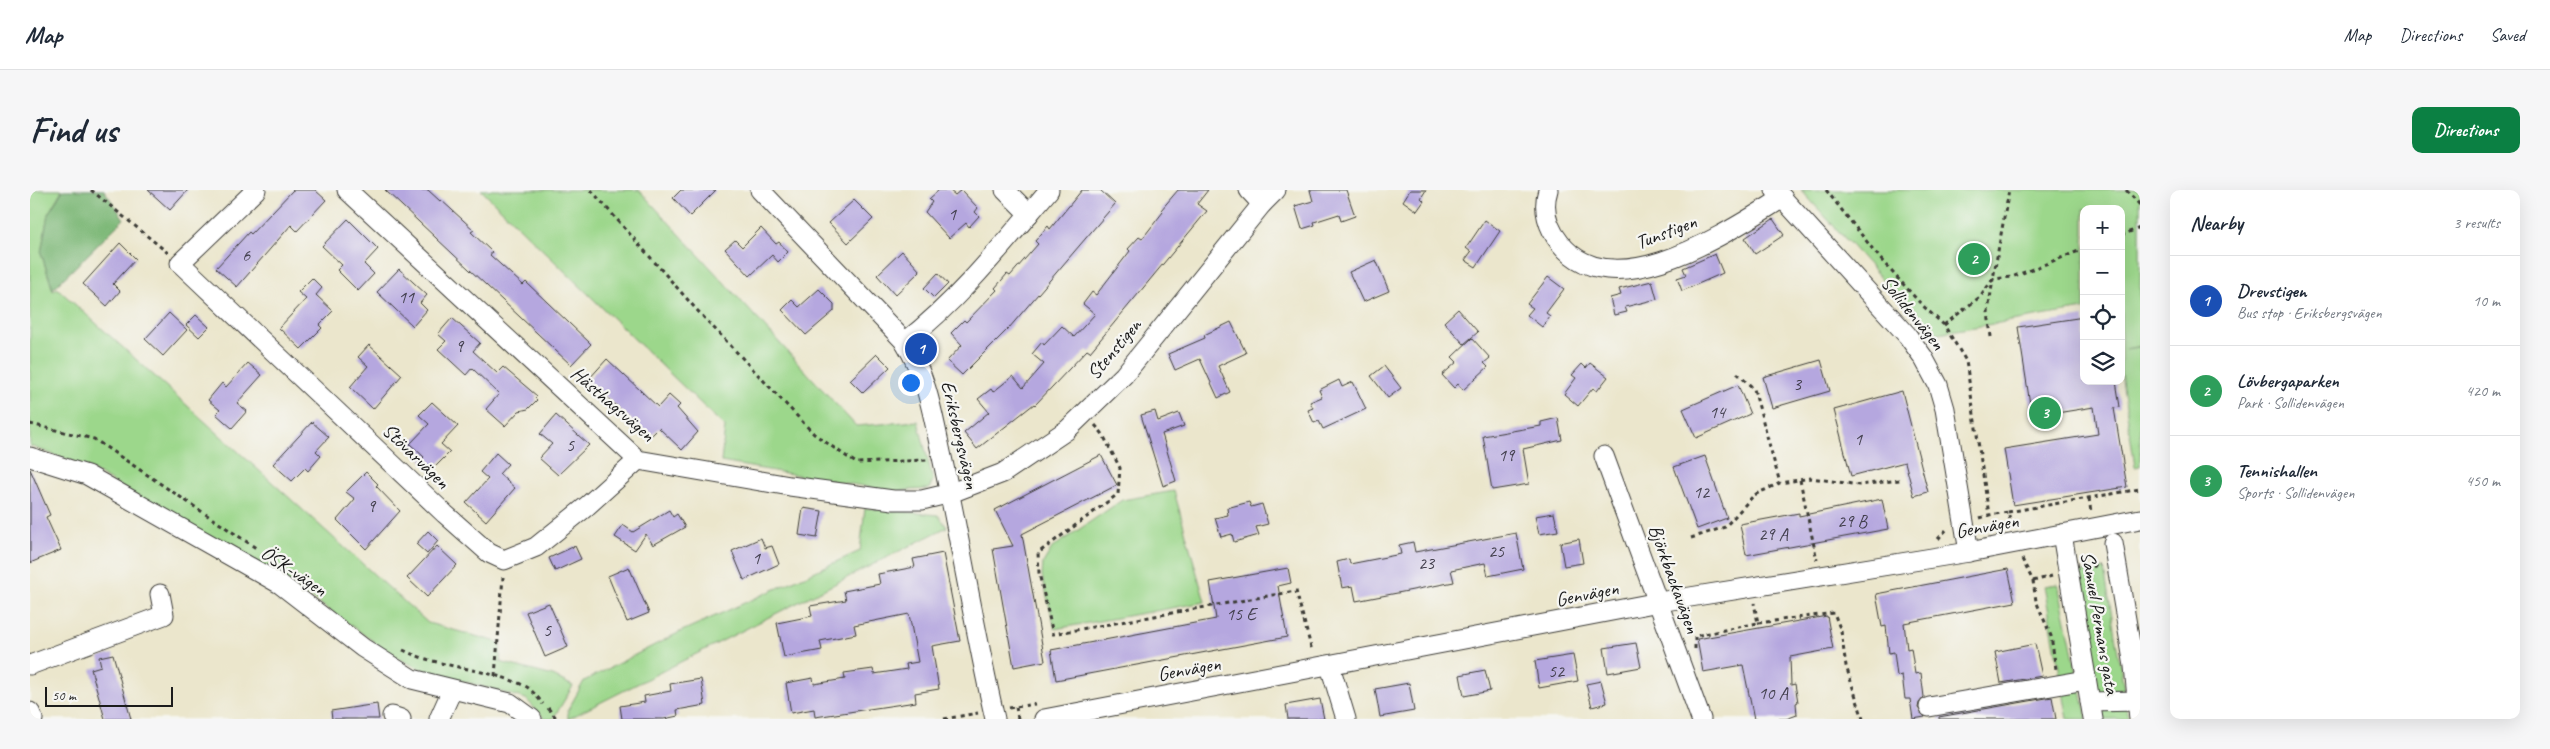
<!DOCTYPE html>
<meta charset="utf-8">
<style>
body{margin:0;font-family:Caveat,sans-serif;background:#f6f6f7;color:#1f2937}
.controls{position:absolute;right:15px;top:15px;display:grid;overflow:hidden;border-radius:10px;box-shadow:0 5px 20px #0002}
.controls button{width:45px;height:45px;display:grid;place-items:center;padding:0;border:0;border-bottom:1px solid #e0e1e3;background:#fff;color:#1f2937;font:25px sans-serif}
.scale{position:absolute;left:15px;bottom:12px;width:128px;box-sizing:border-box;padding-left:5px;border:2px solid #1c1c1c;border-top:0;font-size:14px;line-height:18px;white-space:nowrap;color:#1c1c1c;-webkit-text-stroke:4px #f6f6f2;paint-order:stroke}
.you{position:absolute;left:880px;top:192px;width:18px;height:18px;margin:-12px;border:4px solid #fff;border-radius:50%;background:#1a73e8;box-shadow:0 0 0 8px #1a73e833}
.badge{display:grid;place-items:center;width:32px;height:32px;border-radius:50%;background:#0b8043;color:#fff;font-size:16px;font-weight:700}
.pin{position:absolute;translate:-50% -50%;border:2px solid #fff;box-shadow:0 1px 5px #0006}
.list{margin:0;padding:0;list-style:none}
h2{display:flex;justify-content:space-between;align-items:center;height:65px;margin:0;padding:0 20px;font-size:21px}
h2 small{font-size:16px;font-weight:400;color:#747a83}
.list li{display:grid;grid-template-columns:32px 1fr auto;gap:15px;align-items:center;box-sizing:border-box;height:90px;padding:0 20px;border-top:1px solid #e0e1e3}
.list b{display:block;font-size:19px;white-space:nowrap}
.list p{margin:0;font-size:16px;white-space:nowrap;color:#747a83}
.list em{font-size:16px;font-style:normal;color:#747a83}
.icon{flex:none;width:28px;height:28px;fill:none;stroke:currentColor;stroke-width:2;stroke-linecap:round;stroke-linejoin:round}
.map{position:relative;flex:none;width:2110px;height:529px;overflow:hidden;border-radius:10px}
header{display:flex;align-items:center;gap:30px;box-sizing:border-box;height:70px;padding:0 25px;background:#fff;border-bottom:1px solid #e0e1e3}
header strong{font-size:24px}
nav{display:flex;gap:28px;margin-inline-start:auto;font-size:18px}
.intro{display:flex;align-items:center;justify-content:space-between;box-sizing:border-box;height:120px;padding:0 30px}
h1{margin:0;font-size:35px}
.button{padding:12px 22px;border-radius:10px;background:#0b8043;color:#fff;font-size:18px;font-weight:700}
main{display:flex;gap:30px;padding:0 30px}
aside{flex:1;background:#fff;border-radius:10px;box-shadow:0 5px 20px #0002}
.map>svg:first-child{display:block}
</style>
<header>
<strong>Map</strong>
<nav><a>Map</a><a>Directions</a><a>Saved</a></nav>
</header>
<div class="intro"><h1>Find us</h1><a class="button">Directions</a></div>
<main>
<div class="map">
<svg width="2110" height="529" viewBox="0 0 2110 529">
<rect width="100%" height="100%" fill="#f6f6f2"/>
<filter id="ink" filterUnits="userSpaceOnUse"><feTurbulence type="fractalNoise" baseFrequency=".02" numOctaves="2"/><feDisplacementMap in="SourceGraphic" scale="10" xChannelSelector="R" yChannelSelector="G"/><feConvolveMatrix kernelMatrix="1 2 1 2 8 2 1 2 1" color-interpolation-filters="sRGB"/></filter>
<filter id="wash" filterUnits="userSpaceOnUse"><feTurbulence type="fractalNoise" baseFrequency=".0096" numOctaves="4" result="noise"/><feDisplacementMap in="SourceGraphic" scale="20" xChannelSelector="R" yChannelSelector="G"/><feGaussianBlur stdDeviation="1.12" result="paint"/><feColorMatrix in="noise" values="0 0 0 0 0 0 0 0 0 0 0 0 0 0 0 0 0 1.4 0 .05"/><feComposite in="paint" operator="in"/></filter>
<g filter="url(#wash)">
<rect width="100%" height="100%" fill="#ebe6cc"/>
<g fill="#9cd78b" stroke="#5c7a54">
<path d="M0,0H32L18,24L11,63L23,101L27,98L398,433L471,453L470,472L523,486L543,496L523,529H515L496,509L391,479L367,468L285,410L57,277L0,256Z"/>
<path d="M451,0H609L826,236L888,231L903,290L899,299L862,301L691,272L695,237Z"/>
<path d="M1771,0H2110V156L2095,159L2110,157V276L2105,277L2091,183V19H2054V119L1902,144Z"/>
<path d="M1144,301L1175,412L1025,439L1012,386L1013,373L1022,358L1092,310Z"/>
<path d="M835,318L908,325L917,337L538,529V520L554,491L652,441L830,361Z"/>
<path d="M2074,379L2094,499L2081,505H2068L2047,383Z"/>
<path d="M2028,394L2057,529H2038L2014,396Z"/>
<path d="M2081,517H2096L2098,529H2070L2069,524Z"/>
</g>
<path fill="#7db877" stroke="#4c6a4a" d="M33,0H74L94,29L23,99L11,63L18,24Z"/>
<g id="blocks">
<g fill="#b5a7df">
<path d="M118,0H158L140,20Z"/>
<path d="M263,0H285L296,10L267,41L261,35L207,97L186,78L219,42L221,44Z"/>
<path d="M355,0H398L410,11L411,10L444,40L441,42L462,62L460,65L493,95L496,92L561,154L541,175Z"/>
<path d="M651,0H686L660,26L643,8Z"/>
<path d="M909,0H919L925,5L931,0L948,18L945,22L949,26L939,37L936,33L919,48L895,22L902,12L899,9Z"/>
<path d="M1052,0H1070L1085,14L979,138L932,185L917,171L932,155L921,143L934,130L936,132L967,100L965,98L977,84L980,86L1008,54L1005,51L1018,36L1020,39Z"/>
<path d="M1148,0H1178L1167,14L1177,21L1060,162L1057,160L1005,215L1004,214L947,259L934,243L959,222L948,209L961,199L963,202L983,186L993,198L1014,174L1002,164L1012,152L1014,155L1032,136L1044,147L1065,124L1053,114L1062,102L1066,105L1100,61L1098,59L1109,47L1112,49L1133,22L1131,20Z"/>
<path d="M1280,0H1316L1325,26L1311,31L1309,24L1284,32L1285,35L1272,39L1265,16L1283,11Z"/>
<path d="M1380,0H1396L1391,8L1394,11L1387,21L1373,11Z"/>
<path d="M824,10L843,29L818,53L799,33Z"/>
<path d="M318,29L348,59L334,74L344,84L328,101L307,80L312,75L292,56Z"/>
<path d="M1743,29L1754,45L1725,64L1715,48Z"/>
<path d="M1455,30L1470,41L1446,77L1435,70L1441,62L1436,58Z"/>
<path d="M731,38L746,54L749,52L758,62L748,72L742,65L720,86L695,59L705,50L712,57Z"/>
<path d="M90,53L106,69L83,94L90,101L77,116L53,94Z"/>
<path d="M872,61L890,81L865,105L847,85Z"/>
<path d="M1685,64L1693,83L1652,101L1647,88L1656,85L1653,78Z"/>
<path d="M1346,70L1359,101L1333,112L1319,82Z"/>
<path d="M369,79L397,105L390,113L397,120L383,136L347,102Z"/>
<path d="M908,83L918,94L904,108L894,98Z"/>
<path d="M1518,87L1534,99L1516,123L1520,126L1512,137L1497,125L1503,118L1497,114Z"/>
<path d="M282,88L292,98L286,105L303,121L289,135L292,138L271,159L249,138L276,109L268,102Z"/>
<path d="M1622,91L1627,109L1595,117L1597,122L1584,125L1580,108L1591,105L1589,99Z"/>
<path d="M789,99L804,114V121L776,145L752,120L762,110L769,117Z"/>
<path d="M1428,119L1448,142L1434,154L1414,132Z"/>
<path d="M139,123L157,140L133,166L115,149Z"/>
<path d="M166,125L179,137L169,147L156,135Z"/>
<path d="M2054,127V191H2086L2090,217L2084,218L2097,297L1983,315L1974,259L2068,244L2064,217L2002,227L1988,137Z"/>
<path d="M422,128L450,153L443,161L467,183L473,177L507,206L505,208L507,210L498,219L489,221L475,236L456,219L469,204L442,178L436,185L408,159L416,151L408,144Z"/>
<path d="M1201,132L1216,163L1188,176L1200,202L1188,208L1170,169L1145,180L1138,164L1175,148L1174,145Z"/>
<path d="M1442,148L1460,168L1454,173L1458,177L1433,200L1428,194L1424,198L1412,185L1427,172L1422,167Z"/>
<path d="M339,155L372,185L343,219L320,197L338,176L328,167Z"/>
<path d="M847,164L860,177L833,203L820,190Z"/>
<path d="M577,169L628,217L639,205L650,215L647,218L668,242L652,260L629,238L620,247L558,190Z"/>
<path d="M1791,170L1800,201L1742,218L1733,187Z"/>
<path d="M218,173L232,185L207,213L217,221L202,238L186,224L190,220L178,210L192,193L196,197Z"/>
<path d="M1560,173L1578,187L1567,201L1563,198L1548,216L1534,204L1546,188L1542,185L1552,174L1556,178Z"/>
<path d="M1354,176L1371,198L1358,208L1341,186Z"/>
<path d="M1309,190L1312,197L1323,192L1336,219L1293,239L1289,231L1284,233L1278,220L1283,218L1280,212L1292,207L1289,200Z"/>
<path d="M1708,195L1720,224L1666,248L1653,219Z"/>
<path d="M1872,201L1898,302L1884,306L1875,272L1821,286L1804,220Z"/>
<path d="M402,212L428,236L411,254L420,262L402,280L391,270L394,267L380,254L399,234L389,225Z"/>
<path d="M1125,221L1128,231L1149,223L1154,236L1132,244L1146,291L1133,296L1111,225Z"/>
<path d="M526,225L559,255L528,285L509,268L522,254L510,244Z"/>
<path d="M1528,228L1532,250L1493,259L1499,294L1462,300L1453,246L1511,236V232Z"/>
<path d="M282,232L299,247L286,261L291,266L278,281L275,278L262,291L243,274Z"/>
<path d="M466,263L478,274L469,284L485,298L456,331L436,313L458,289L450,282Z"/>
<path d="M1071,265L1087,295L992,344L1015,471L984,477L963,359L983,356L965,320Z"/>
<path d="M1675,266L1697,328L1667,339L1644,277Z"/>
<path d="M0,279L20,325L16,327L31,360L0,373Z"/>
<path d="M336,282L348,294L346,296L370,321L336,359L307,330L325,309L316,302Z"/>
<path d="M1852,309L1858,339L1716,365L1710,334L1769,323V326Z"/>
<path d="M1219,312L1221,317L1232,314L1238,334L1226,337L1229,345L1204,352L1202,344L1191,347L1185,328L1198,325L1197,318Z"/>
<path d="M773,318L792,321L787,348L769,345Z"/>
<path d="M639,320L643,327L647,324L655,337L623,355L616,344L605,360L585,347L593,335L603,342Z"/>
<path d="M1524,323L1528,341L1509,344L1505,326Z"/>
<path d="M398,341L408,351L397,364L386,354Z"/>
<path d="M1486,343L1493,379L1458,386L1455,373L1421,380L1424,392L1326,411L1323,396L1312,398L1307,372L1319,369L1320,374L1371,364L1369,355L1383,352L1385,362Z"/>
<path d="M731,348L735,358L742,356L749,374L714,390L702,361Z"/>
<path d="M1549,349L1553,373L1534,376L1530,353Z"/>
<path d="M407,356L427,375L397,407L377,388Z"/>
<path d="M545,356L551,369L525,381L519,368Z"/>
<path d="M913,363L930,451L902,456L909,499L885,503L886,512L785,527L784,519L761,523L756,493L783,488L784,494L815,489L814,483L843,479L844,484L877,479L876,474L888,472L879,424L824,435L826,444L790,451L792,460L754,467L747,433L782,426L780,416L816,410L814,401L850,394L848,384L885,377L883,369Z"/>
<path d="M599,377L619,423L597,432L578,386Z"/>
<path d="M1258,378L1261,393L1248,396L1257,447L1026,490L1021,460L1186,429L1180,392Z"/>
<path d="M1978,379L1985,412L1874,433L1877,459L1881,458L1885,484L1891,483L1894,507L1889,513L1888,518L1895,527L1883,529L1880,509H1875L1872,485L1867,486L1864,462L1859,463L1856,436L1852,437L1846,404Z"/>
<path d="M519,413L538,457L515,467L496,422Z"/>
<path d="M1797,426L1803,459L1760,467L1761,495L1765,494L1768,512L1766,513L1767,525L1756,529H1724L1713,475L1673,482L1667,449Z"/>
<path d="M1606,453L1611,477L1578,483L1574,458Z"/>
<path d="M2005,454L2012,486L1971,493L1965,462Z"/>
<path d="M83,464L101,529H75L61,479L71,476L69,467Z"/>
<path d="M1543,465L1548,491L1509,498L1505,471Z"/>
<path d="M1455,480L1460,501L1434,506L1430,485Z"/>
<path d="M671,489L675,515L647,520L648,526L634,529H592L590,516L615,512L614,506L641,501L640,494Z"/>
<path d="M1571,491L1577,513L1562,517L1556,494Z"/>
<path d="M1379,493L1384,521L1350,527L1345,499Z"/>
<path d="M2022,507L2026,529H1909V527Z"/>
<path d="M1290,509L1294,529H1258L1256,515Z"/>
<path d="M347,514L349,529H302L301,521Z"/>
</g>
</g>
</g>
<g filter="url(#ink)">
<use href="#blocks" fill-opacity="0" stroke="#3b3a36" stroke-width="1"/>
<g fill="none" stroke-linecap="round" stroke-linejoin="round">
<g stroke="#3b3a36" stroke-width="21">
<g id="minor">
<path d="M226,0L150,73L415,324L459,363L474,370L506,357L557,316L608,270"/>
<path d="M317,0L608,270L760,296L863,310H892L921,303L973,283L1037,240L1094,185L1232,14L1246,0"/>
<path d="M730,0L875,152C899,192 902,223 912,267C931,354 945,442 965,529"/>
<path d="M975,0L999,24"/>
<path d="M1219,0L1232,14"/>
<path d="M1518,0C1512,19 1518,38 1530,53C1583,121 1700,40 1753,8"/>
<path d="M1745,0L1877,145L1893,167L1908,195L1915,219L1939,362"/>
<path d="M875,152C930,109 974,53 1019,0"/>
<path d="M1574,266L1671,529"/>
<path d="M0,267L57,285L250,394L333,458L382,489L480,513L502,529"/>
<path d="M2032,344L2063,529"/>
<path d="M2083,353L2104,476L2109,529"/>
<path d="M0,475L134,425L130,404"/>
<path d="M1300,476L1316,529"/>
<path d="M2060,512L2110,511"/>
<path d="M1899,517L2056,490"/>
<path d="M0,522L3,529"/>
<path d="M362,526L371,529"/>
<path d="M409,529L422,500"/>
<path d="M1014,529L1629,412L1939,362L2110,329"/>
</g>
</g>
<g stroke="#3b3a36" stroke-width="3" stroke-dasharray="4 4" stroke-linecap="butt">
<path d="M61,0L138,63"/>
<path d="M561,0L665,118L784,244L826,273L897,270"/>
<path d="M1796,0L1853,72L1892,115L1914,135L1936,171L1959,325L1978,322L1982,337"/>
<path d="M2096,0L2110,15"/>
<path d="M2091,45L2110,38"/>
<path d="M1914,135L1951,106L1963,89L1979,0"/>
<path d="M1961,147L1958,122L1963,89L1982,87L2054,59"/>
<path d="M1707,183L1724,199L1750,293"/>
<path d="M0,234L64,249L226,358"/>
<path d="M1065,235L1072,243L1090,278L1088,304L1008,363L1009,383L1023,444L1266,401L1282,461"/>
<path d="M1770,290L1787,370"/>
<path d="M2059,308L2061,322"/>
<path d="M1978,322L2110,299"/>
<path d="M1950,328L1959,325"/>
<path d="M1661,348L1695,337L1724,305L1750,293L1781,288L1829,295L1870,290"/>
<path d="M1908,349L1918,338"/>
<path d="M1992,369L2003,391L2006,411L2021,446L2026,479"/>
<path d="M2054,378L2070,375"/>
<path d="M2003,391L2022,386"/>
<path d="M1728,433L1804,423L1811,441L1816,476L1833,529"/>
<path d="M1665,459V446L1728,433L1724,413"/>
<path d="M373,460C412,479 459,478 497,497C503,501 509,509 513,514"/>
<path d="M465,486L473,387"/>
<path d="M986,517L988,529"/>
<path d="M518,518L527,529"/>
<path d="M979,518L1005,514"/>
<path d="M914,529L948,523"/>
</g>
<use href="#minor" stroke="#fff" stroke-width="19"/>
</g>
</g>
<g text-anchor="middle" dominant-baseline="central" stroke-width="4.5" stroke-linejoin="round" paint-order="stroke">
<g font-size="18" fill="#423f4d">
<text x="922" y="24">1</text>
<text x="216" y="65">6</text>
<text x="376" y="107">11</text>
<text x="429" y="156">9</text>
<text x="1767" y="194">3</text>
<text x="1687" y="222">14</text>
<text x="1828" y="249">1</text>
<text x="540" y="255">5</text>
<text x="1476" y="265">19</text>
<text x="1671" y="302">12</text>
<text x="341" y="316">9</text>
<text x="1822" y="331">29 B</text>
<text x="1743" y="344">29 A</text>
<text x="1466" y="361">25</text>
<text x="726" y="368">1</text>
<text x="1396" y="373">23</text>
<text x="1211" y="424">15 E</text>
<text x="517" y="440">5</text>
<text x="1526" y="481">52</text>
<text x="1743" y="503">10 A</text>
</g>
<g font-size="20" fill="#1c1c1c" stroke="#f6f6f2">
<text transform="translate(1636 42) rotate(-21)">Tunstigen</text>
<text transform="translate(1883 123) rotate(51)">Sollidenvägen</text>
<text transform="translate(1084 159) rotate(-50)">Stenstigen</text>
<text transform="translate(583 214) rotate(41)">Hästhagsvägen</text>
<text transform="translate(930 245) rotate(77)">Eriksbergsvägen</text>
<text transform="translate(386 266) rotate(44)">Stövarvägen</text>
<text transform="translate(1957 336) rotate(-10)">Genvägen</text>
<text transform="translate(264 381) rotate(34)">ÖSK-vägen</text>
<text transform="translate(1644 389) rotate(70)">Björkbackavägen</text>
<text transform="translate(1557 404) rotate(-11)">Genvägen</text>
<text transform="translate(2070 433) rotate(80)">Samuel Permans gata</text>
<text transform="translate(1159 479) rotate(-10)">Genvägen</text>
</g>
</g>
</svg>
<div class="controls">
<button>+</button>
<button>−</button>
<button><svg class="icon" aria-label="locate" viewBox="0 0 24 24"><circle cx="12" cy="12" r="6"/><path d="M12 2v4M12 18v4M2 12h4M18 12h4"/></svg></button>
<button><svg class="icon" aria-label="layers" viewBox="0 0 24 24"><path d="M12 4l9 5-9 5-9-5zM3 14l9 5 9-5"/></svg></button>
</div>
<div class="scale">50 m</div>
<div class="you"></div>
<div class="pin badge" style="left:891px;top:159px;background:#1a4fb4">1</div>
<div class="pin badge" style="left:1944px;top:69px;background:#2e9e5b">2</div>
<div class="pin badge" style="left:2015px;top:223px;background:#2e9e5b">3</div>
</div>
<aside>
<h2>Nearby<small>3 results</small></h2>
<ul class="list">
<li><span class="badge" style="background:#1a4fb4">1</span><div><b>Drevstigen</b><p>Bus stop · Eriksbergsvägen</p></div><em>10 m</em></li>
<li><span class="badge" style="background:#2e9e5b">2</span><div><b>Lövbergaparken</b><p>Park · Sollidenvägen</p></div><em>420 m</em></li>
<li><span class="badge" style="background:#2e9e5b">3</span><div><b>Tennishallen</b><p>Sports · Sollidenvägen</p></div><em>450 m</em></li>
</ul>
</aside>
</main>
